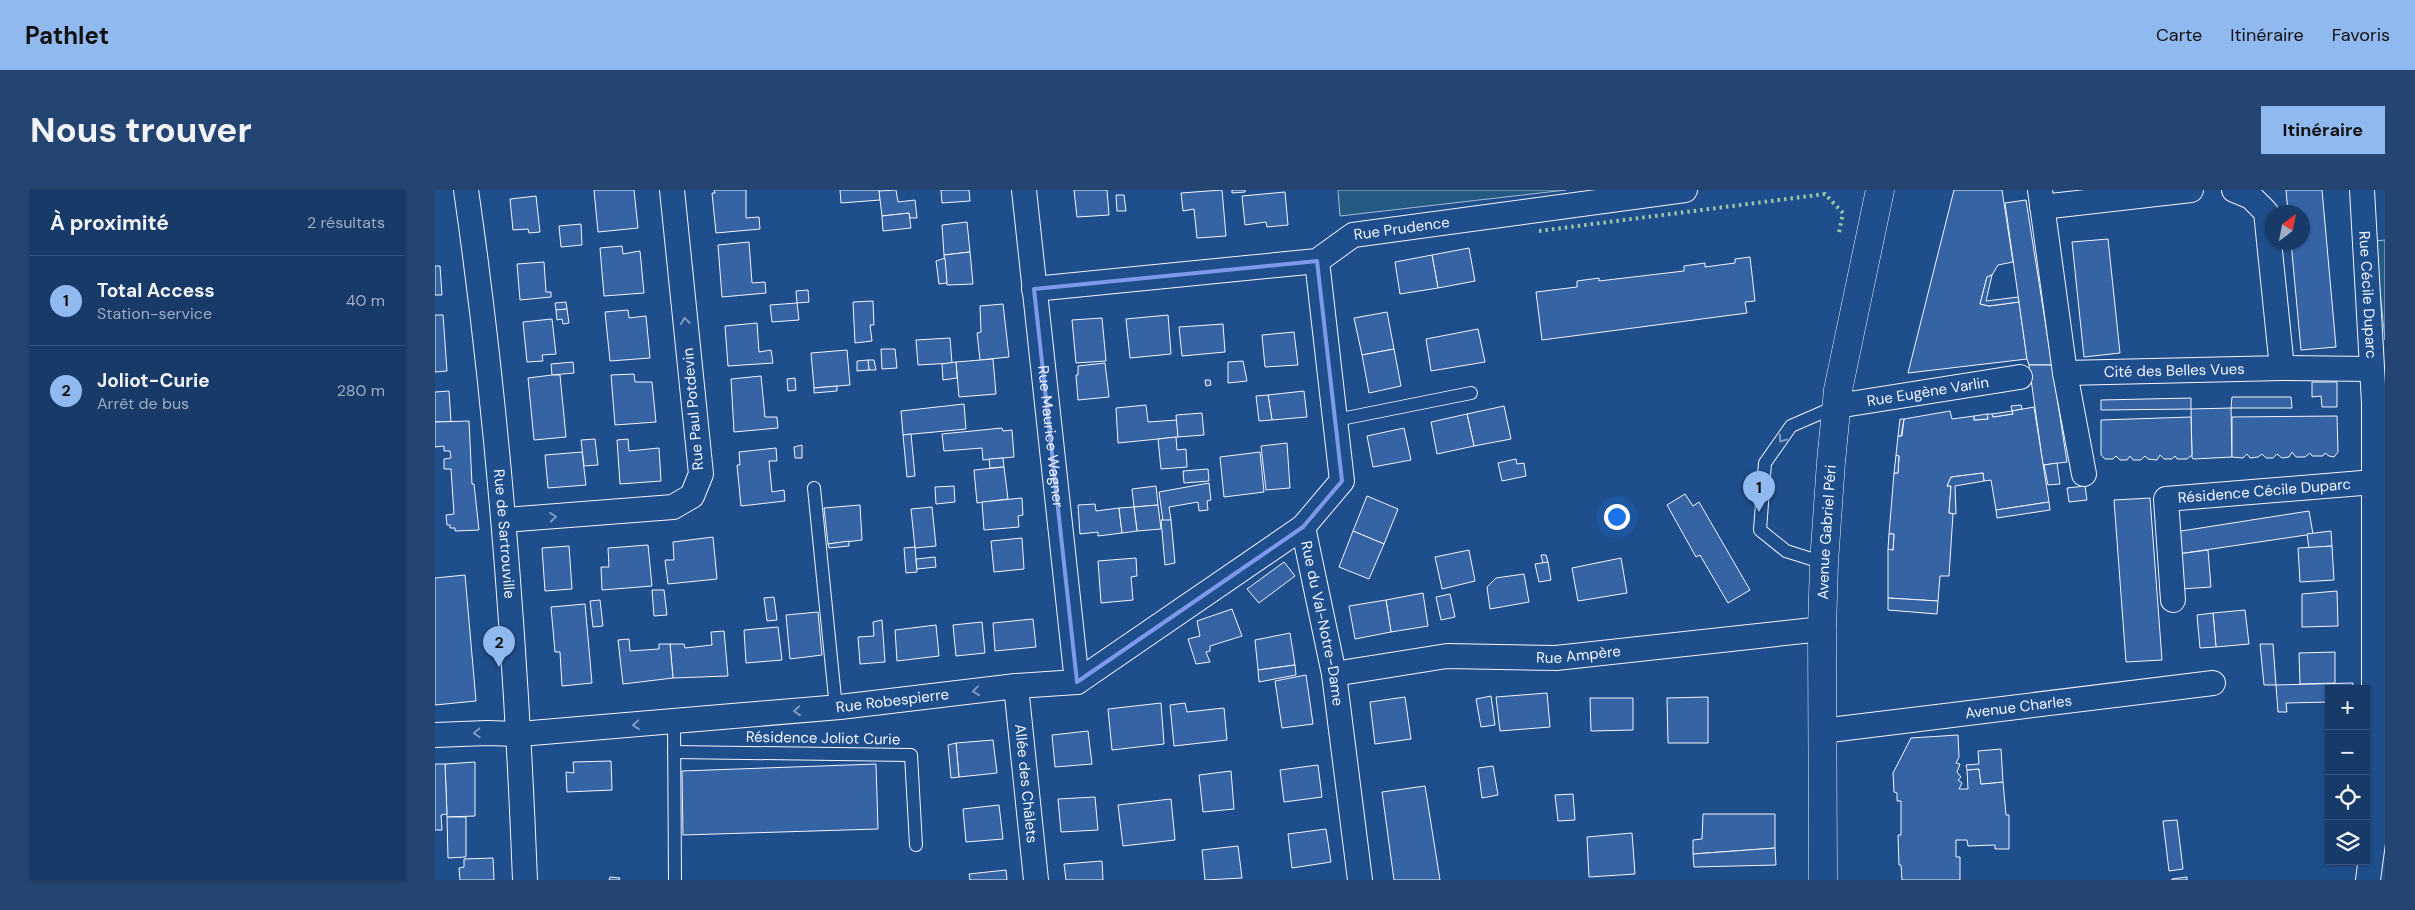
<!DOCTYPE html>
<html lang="fr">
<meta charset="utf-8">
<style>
body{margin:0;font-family:"DM Sans",sans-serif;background:#244571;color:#f1f3f6}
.controls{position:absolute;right:15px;bottom:15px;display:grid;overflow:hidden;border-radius:0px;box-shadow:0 1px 4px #0004}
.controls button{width:45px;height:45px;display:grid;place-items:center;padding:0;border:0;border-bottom:1px solid #36547d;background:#173a69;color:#f1f3f6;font:25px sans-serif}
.compass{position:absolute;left:1830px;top:15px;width:45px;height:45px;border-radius:50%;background:#173a69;box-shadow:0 1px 4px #0004;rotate:32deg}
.you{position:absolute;left:1181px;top:326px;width:18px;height:18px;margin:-12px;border:4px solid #fff;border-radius:50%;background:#1a73e8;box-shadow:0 0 0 8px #1a73e833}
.badge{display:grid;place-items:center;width:32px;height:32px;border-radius:50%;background:#90b9f0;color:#111;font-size:16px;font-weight:700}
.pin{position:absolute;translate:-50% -41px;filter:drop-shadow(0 1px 2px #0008)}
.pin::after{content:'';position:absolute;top:26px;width:18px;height:15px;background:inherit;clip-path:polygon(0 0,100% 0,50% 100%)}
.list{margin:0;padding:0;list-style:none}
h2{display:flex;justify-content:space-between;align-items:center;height:65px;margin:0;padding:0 20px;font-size:21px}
h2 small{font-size:16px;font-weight:400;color:#9eadc0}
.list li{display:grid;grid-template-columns:32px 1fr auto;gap:15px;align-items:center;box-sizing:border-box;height:90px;padding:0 20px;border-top:1px solid #36547d}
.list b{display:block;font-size:19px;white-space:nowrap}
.list p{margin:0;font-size:16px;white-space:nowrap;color:#9eadc0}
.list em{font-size:16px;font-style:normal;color:#9eadc0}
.icon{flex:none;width:28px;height:28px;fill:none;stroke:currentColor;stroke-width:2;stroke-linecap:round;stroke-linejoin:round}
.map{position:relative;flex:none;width:1950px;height:690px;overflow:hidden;border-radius:0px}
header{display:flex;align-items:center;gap:30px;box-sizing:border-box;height:70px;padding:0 25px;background:#90b9f0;color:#111}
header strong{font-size:24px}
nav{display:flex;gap:28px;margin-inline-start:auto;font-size:18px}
.intro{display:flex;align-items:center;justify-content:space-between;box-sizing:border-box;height:120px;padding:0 30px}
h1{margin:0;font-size:35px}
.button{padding:12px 22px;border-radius:0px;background:#90b9f0;color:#111;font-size:18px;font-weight:700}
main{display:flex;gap:30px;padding:0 30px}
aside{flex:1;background:#173a69;border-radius:0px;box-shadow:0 1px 4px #0004}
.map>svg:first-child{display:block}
</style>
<header>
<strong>Pathlet</strong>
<nav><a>Carte</a><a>Itinéraire</a><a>Favoris</a></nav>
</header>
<div class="intro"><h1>Nous trouver</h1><a class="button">Itinéraire</a></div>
<main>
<aside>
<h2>À proximité<small>2 résultats</small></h2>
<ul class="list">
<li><span class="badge">1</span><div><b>Total Access</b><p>Station-service</p></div><em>40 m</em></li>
<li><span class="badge">2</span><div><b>Joliot-Curie</b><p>Arrêt de bus</p></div><em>280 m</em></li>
</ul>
</aside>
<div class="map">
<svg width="1950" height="690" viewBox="0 0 1950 690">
<rect width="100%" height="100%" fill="#1f4e8c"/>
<g fill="#245a82" stroke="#a8bbd7">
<path d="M903,0H1131L905,26Z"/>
<path d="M1950,50V150L1940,51Z"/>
</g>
<g fill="#3563a3" stroke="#f2f6ff">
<path d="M159,0H199L203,38L163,42Z"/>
<path d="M279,0H311V28L324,27L325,39L281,43L277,3H280Z"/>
<path d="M405,0H444L445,10L406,13Z"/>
<path d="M461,0L463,12L480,10L482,28H475L474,23L447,26L444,1Z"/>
<path d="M506,0H534L535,11L507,13Z"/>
<path d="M639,0H672L674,25L642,27Z"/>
<path d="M787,0L791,46L762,48L759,19L748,21L746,3Z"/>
<path d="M797,0H810V2L797,3Z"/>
<path d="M1519,0H1567L1578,72L1563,75L1557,85L1552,87L1545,114L1554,116L1584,112L1592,169L1473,183Z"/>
<path d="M1851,0H1887L1901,157L1866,160L1856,52H1868V22H1853Z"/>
<path d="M850,2L853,35L832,37L831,32L810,35L807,6Z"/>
<path d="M681,5H689L691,21H682Z"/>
<path d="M101,6L105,42L94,43L93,39L78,40L75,9Z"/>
<path d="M1591,10L1617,175H1594L1592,169L1570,13Z"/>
<path d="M474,23L476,38L448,41L447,26Z"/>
<path d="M532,32L535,62L509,65L507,35Z"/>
<path d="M146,34L147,55L126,57L124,36Z"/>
<path d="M1673,49L1685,163L1649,167L1637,52Z"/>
<path d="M314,52L317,93L330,92L331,103L287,107L283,55Z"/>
<path d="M187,56L188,64L205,61L209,103L169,106L165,58Z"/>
<path d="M1034,58L1040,91L1003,98L997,65Z"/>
<path d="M535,62L538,94L512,95L509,65Z"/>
<path d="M997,65L1003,98L965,104L960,72Z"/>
<path d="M1315,67L1320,111L1310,112L1312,123L1107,150L1101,102L1142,97V91L1164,88V91L1249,81V76L1270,73V77L1300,73V69Z"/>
<path d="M510,68L512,93L504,94L501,71Z"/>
<path d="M109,72L111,102H116V107L85,110L82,74Z"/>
<path d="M0,76H5L7,105H0Z"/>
<path d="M1557,85L1551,111L1583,107L1584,112L1554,116L1545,114L1552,87Z"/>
<path d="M373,100L374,112L362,113L361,101Z"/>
<path d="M438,111L439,135H435L437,151L420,153L418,112Z"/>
<path d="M131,112L132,119L121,120L120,113Z"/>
<path d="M362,113L364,130L337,132L335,115Z"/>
<path d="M568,114L574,167L545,170L542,143L546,142L545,116Z"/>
<path d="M132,119L134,133L128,134L127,129L122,130L121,120Z"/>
<path d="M193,120L194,128L211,126L215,168L175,171L170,122Z"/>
<path d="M952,122L959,159L927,165L919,128Z"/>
<path d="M0,125H8L12,181L0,182Z"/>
<path d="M733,125L736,164L695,168L691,129Z"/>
<path d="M667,128L671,171L641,173L637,130Z"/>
<path d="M117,129L121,164L107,165L108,171L92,172L88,132Z"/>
<path d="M322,133L324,162L336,160L338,173L293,176L290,136Z"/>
<path d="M788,134L790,162L747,166L744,137Z"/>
<path d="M1043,139L1050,172L996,181L991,149Z"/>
<path d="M859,142L863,175L830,177L827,145Z"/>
<path d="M515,148L517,173L483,175L481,150Z"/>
<path d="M446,159H460L462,178L447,179Z"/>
<path d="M959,159L966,196L934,203L927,165Z"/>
<path d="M412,160L415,195L379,198L376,163Z"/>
<path d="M558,169L561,204L524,207L521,172Z"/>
<path d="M433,170H439L441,180H434Z"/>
<path d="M433,170L434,180L422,181V171Z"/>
<path d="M808,171L812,191L793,193V172Z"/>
<path d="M138,172L139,183L117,185L116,174Z"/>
<path d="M521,172L522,188L508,190L507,174Z"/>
<path d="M670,173L674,207L643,210L641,185H643V176Z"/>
<path d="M1594,175H1617L1632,272L1608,275Z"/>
<path d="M199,184L200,192H217L221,232L180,235L176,185Z"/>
<path d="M117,185H125L131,247L99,250L93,188Z"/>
<path d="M326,186L330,227H342L343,238L299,242L296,189Z"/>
<path d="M360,188L361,200L353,201L352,189Z"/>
<path d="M770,190H775L776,195L771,196Z"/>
<path d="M1877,192H1902V217H1887L1886,206L1877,207Z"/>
<path d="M402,196V201L379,203V198Z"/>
<path d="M14,201L16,232H0V202Z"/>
<path d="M869,201L872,227L837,230L833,205Z"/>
<path d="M833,205L837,230L824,231L821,206Z"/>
<path d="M1797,207H1856L1857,218H1796Z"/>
<path d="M1756,208V219L1666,220V210Z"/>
<path d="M529,214L531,239L468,245L466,221Z"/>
<path d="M711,215L713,232L742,230L743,247L683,253L681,218Z"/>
<path d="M1586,215L1587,219L1577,221L1576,216Z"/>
<path d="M1069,216L1076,249L1039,256L1032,224Z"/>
<path d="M1599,217L1614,312L1561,320L1556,290L1549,291L1548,283L1516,287L1512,296H1516L1514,323L1518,324L1514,386H1505L1503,411L1453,408V359L1458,360L1459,344H1454L1459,283H1463L1464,266L1461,265L1463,246H1467L1469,229L1515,221L1517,229L1539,226V230L1553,229L1552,224H1557L1558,227L1578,224L1577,221Z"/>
<path d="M1796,218L1797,267L1759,269L1757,268L1756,219Z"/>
<path d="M1577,221L1578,224L1558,227L1557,224Z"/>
<path d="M767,223L769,245L743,247L741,225Z"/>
<path d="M1032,224L1039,256L1002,264L996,232Z"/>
<path d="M1552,224L1553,229L1539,230V226Z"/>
<path d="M1902,226L1903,262L1899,267L1894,266L1890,263L1888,266H1877L1875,263L1870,267H1861L1857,262L1854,267L1847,268L1842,264L1838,268H1831L1827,264L1823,267L1815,268L1812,264L1808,268L1797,267V227Z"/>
<path d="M1756,227L1757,265L1752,269H1742L1740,266L1737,269H1729L1725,265L1722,270L1713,269L1710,266L1706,270H1698L1695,266L1692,270H1685L1681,266L1678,269H1670L1666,265V230Z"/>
<path d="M1465,229H1469L1466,246H1463Z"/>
<path d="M34,231L37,294H39L44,340L20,341V338H15V335H12L11,325L19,324L16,279H9V269L16,268L15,261H9V256L0,257V232Z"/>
<path d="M567,238L568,241L577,240L579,267L548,270L547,258L509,261L507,244Z"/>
<path d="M969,238L976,270L938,277L932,246Z"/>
<path d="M476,244L480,286L472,287L468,245Z"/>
<path d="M741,247L742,260L751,259L752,277L726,279L723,249Z"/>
<path d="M160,249L163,275L149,276L146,250Z"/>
<path d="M193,249L194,261L224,258L226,291L185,294L182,250Z"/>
<path d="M852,253L855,298L831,300L826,256Z"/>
<path d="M367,255V268H360L359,257Z"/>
<path d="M341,258L342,271H334L337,302L349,300L350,311L306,316L302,275H305L304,262Z"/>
<path d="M147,262L151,295L113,298L110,265Z"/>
<path d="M825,262L829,302L789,307L785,267Z"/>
<path d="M1461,265L1464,266L1463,283H1459Z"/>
<path d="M568,268L569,277L555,278L554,269Z"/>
<path d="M1081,269L1082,274L1089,273L1091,286L1067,291L1063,273Z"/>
<path d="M1622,273L1625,294L1613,295L1609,275Z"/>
<path d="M569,277L573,309L542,313L539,280Z"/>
<path d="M773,279L774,291L749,293L748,281Z"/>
<path d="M1548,283L1549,291L1520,296L1521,324L1514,323L1516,296H1512L1516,287Z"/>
<path d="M774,293L776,310L772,311L773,320L764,321L763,312L734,317L736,330L728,331L724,302Z"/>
<path d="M519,296L520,312L501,314L500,297Z"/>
<path d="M721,296L723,315L699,317L697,299Z"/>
<path d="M1650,296L1652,310L1634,312L1632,298Z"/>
<path d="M1250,304L1258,316L1264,312L1315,400L1293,413L1265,365L1261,367L1232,315Z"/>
<path d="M932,306L963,319L949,354L918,341Z"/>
<path d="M587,308L588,325L583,326L584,337L549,340L547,312Z"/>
<path d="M1715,308L1727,470L1691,472L1679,310Z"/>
<path d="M1614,312L1615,320L1562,328L1561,320Z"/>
<path d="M660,314L661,321L684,318L687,343L663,346V342L645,344L643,315Z"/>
<path d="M425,315L427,350L393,354L389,318Z"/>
<path d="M723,315L726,339L702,341L699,317Z"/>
<path d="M497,317L501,356L480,358L476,319Z"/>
<path d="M699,317L702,341L687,343L684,318Z"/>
<path d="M1874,321L1878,344L1743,364L1740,342Z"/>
<path d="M726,330H736L740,373L730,375Z"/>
<path d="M918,341L949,354L934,389L904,377Z"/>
<path d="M1896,341L1897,356L1874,358L1872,344Z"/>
<path d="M1454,344H1459L1458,360L1453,359Z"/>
<path d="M278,347L282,389L233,394L230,370H239L238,352Z"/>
<path d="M587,348L589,379L559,382L556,351Z"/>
<path d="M414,351V356L394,358L393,354Z"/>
<path d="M213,355L217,396L167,400L166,377H174L173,358Z"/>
<path d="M134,356L137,399L110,401L107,358Z"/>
<path d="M1897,356L1899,390L1865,392L1863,358Z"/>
<path d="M480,357L482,382L471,383L469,358Z"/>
<path d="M1034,360L1040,391L1007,399L1000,367Z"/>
<path d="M1773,360L1776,397L1745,399L1743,364Z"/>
<path d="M1106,365H1111L1113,372L1108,373Z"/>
<path d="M500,367L501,377L482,379L481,369Z"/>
<path d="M701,368L702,386L696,387L698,410L666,413L663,371Z"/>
<path d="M1186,368L1192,403L1143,411L1137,378Z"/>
<path d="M849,372L860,386L824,413L812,399Z"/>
<path d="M1113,372L1116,390L1104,392L1100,374Z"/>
<path d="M1089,384L1094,412L1055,419L1052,397L1061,388Z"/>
<path d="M30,385L41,511L0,515V388Z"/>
<path d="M217,400H229L232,425L219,426Z"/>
<path d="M1902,401L1903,436L1867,437V404Z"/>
<path d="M988,403L993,436L956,442L951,410Z"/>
<path d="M1015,404L1020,427L1006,430L1001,407Z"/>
<path d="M339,407L342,430L332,431L329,408Z"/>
<path d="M1453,408L1503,411L1502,424L1453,420Z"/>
<path d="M165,410L168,436L158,437L155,411Z"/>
<path d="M951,410L956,442L920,449L914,416Z"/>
<path d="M150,414L157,493L127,496L125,462H120L116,417Z"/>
<path d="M797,419L807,446L775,456V461L771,462L775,472L761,474L753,449L765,446L762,431Z"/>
<path d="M1810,420L1814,454L1781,457L1778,423Z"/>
<path d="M383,422L387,465L355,469L351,425Z"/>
<path d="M1778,423L1781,457L1765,458L1762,425Z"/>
<path d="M598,429L601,457L560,461L558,433Z"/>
<path d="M447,430L450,472L425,474L423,447L439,446L438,432Z"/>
<path d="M547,432L550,463L521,466L518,435Z"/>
<path d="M501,435L504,466L462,471L460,440Z"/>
<path d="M343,437L347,470L311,473L309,440Z"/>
<path d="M289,441L293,486L238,488L235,454H249L250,458L277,455L276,442Z"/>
<path d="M855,443L860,475L823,480L820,450Z"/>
<path d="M194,449L195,461L224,459V454H235L238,488L188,494L183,450Z"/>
<path d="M1825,454H1838L1841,495H1829Z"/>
<path d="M1900,462V493L1865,494L1864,463Z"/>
<path d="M860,475L861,485L824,492L823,480Z"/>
<path d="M871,485L878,534L847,538L840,491Z"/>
<path d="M1918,493V499H1894V512L1851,513L1852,522H1843L1841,495Z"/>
<path d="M1112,503L1115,537L1065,541L1061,507Z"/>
<path d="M1056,506L1060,535L1046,537L1041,509Z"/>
<path d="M970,507L976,549L940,554L935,512Z"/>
<path d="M1273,507V553H1233L1232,508Z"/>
<path d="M1155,508H1198V540L1156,541Z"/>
<path d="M726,513L729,554L677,560L673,519Z"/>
<path d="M750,513L752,522L789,518L792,550L739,556L735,515Z"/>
<path d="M653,541L657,574L620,577L617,545Z"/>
<path d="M1523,545L1524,567L1521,573L1525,574L1522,582L1526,587L1523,590L1527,593L1524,599H1533L1532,580L1544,579L1546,594L1568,592L1571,625H1574V659H1560V655L1533,656L1532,650H1521V667H1525V690H1467L1466,675H1464L1463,645H1466V611H1462V603L1459,602L1458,583L1476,548Z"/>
<path d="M558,550L562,583L524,587L521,553Z"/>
<path d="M521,553L524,587L516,588L513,555Z"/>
<path d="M1566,559L1568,592L1546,594L1544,579L1532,580L1531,575L1544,574L1543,561Z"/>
<path d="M176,571L177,600L132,602L131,582L139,583L138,572Z"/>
<path d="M40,572V626L12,627L10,574Z"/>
<path d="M0,574H10L12,624L6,625L7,640H0Z"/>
<path d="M441,574L443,639L248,645L247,581Z"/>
<path d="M883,575L887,607L849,612L845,580Z"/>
<path d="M1058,576L1063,605L1047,608L1043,578Z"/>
<path d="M796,581L799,619L768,622L764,585Z"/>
<path d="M990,596L1005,690H959L947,602Z"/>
<path d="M1138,604L1140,630L1123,631L1120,605Z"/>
<path d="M660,607L663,640L626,642L623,609Z"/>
<path d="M736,609L740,650L688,656L683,615Z"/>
<path d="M564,615L568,649L531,652L528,619Z"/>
<path d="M1268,624H1340V658L1258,664V650L1267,649Z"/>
<path d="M12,627H31V667L13,668Z"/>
<path d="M1742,630L1748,679L1734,681L1728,631Z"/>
<path d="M891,639L896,672L857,678L853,644Z"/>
<path d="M1197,643L1200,684L1154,687L1152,647Z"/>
<path d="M803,656L807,688L770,690L767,660Z"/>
<path d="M1340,658L1341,675L1259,677L1258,664Z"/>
<path d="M58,668L59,690H25L24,678L29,677V669Z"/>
<path d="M667,671L668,690H631L629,674Z"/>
<path d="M571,680L572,690H535L534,684Z"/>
<path d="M175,687L185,688L184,690H174Z"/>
<path d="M1752,687V690H1737V689Z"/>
</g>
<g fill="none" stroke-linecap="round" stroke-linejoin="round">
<g stroke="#f2f6ff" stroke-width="14">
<g id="service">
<path d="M901,230L1036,203"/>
<path d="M379,298L401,518"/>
<path d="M1389,373L1351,361L1325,340L1330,273L1356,236L1402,216"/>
<path d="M239,531L240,690"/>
<path d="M239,562L476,565L481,655"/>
</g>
</g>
<g stroke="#f2f6ff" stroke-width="26">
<g id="minor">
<path id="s1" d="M31,0C64,228 81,459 90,690"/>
<path id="s2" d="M589,0L642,492"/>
<path id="s3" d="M1605,0L1630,183L1847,178L1831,22L1816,7L1799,0"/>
<path id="s4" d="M1927,0L1939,213V645L1933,690"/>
<path d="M1607,17L1756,0"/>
<path id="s5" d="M882,71L907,291L868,337L899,484L925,690"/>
<path id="s6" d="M599,99L882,71L918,45L1250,0"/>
<path d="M1847,178L1936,179"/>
<path d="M1630,183L1649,284"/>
<path id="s7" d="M1402,216L1585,187"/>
<path d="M69,330L238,317L257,306L266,284L237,0"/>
<path id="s8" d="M1738,410L1731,309L1939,292"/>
<path id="s9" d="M899,484L1012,466L1121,468L1387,439"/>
<path id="s10" d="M581,496L601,690"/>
<path id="s11" d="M1387,541L1778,493"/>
<path id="s12" d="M0,545L52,543L85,544L405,517L581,496L642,492L868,337"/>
</g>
</g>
<g stroke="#f2f6ff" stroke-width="29">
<g id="primary">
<path id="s13" d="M1388,690L1387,439L1389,373L1396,272L1403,200L1445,0"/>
</g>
</g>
<use href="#service" stroke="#1f4e8c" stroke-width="12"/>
<use href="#minor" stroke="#1f4e8c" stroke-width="24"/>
<use href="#primary" stroke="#1f4e8c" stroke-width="28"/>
<path stroke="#97c8a6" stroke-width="4" stroke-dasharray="2.5 4" stroke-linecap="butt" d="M1104,41L1390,4L1408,23L1404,43"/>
</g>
<defs><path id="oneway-chevron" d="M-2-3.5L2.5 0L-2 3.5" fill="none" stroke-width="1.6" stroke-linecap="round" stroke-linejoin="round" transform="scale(1.25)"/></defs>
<g stroke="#7e9ac0">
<use href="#oneway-chevron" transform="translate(250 131) rotate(-96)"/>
<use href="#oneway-chevron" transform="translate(1347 249) rotate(125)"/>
<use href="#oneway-chevron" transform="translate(118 327) rotate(-5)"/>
<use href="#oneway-chevron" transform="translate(541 501) rotate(173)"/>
<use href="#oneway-chevron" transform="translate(362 521) rotate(175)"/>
<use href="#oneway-chevron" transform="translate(201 535) rotate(175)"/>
<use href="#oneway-chevron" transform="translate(42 543) rotate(177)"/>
</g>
<path fill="none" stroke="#7d9aea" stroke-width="4" stroke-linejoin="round" d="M882,71L907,291L868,337L642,492L599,99Z"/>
<g text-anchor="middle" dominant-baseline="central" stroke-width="4" stroke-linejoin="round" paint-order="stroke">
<g font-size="15" fill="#f2f6ff" stroke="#1f4e8c">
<text stroke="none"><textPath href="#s6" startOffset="378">Rue Prudence</textPath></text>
<text stroke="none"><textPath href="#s4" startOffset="105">Rue Cécile Duparc</textPath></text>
<text stroke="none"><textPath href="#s3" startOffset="294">Cité des Belles Vues</textPath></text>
<text stroke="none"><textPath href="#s7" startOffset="92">Rue Eugène Varlin</textPath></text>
<text transform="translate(258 219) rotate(-95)">Rue Paul Potdevin</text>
<text stroke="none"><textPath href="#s2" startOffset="248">Rue Maurice Wagner</textPath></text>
<text stroke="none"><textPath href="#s8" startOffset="200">Résidence Cécile Duparc</textPath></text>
<text stroke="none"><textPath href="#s13" startOffset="348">Avenue Gabriel Péri</textPath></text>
<text stroke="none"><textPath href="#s1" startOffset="346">Rue de Sartrouville</textPath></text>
<text stroke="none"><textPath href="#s5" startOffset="380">Rue du Val-Notre-Dame</textPath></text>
<text stroke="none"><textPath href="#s9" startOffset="246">Rue Ampère</textPath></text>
<text stroke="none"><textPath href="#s12" startOffset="459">Rue Robespierre</textPath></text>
<text stroke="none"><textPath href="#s11" startOffset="198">Avenue Charles</textPath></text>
<text transform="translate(388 548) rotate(1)">Résidence Joliot Curie</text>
<text stroke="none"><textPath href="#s10" startOffset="98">Allée des Châlets</textPath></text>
</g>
</g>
</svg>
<div class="controls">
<button>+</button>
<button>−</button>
<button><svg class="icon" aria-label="locate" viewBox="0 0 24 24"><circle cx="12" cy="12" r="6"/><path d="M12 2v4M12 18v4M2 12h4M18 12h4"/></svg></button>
<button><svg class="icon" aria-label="layers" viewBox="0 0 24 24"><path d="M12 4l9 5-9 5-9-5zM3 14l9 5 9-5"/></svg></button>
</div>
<svg class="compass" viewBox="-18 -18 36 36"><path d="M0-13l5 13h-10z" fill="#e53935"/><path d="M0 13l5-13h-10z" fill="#9eadc0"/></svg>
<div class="you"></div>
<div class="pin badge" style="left:1324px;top:322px">1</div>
<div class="pin badge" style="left:64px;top:477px">2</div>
</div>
</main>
